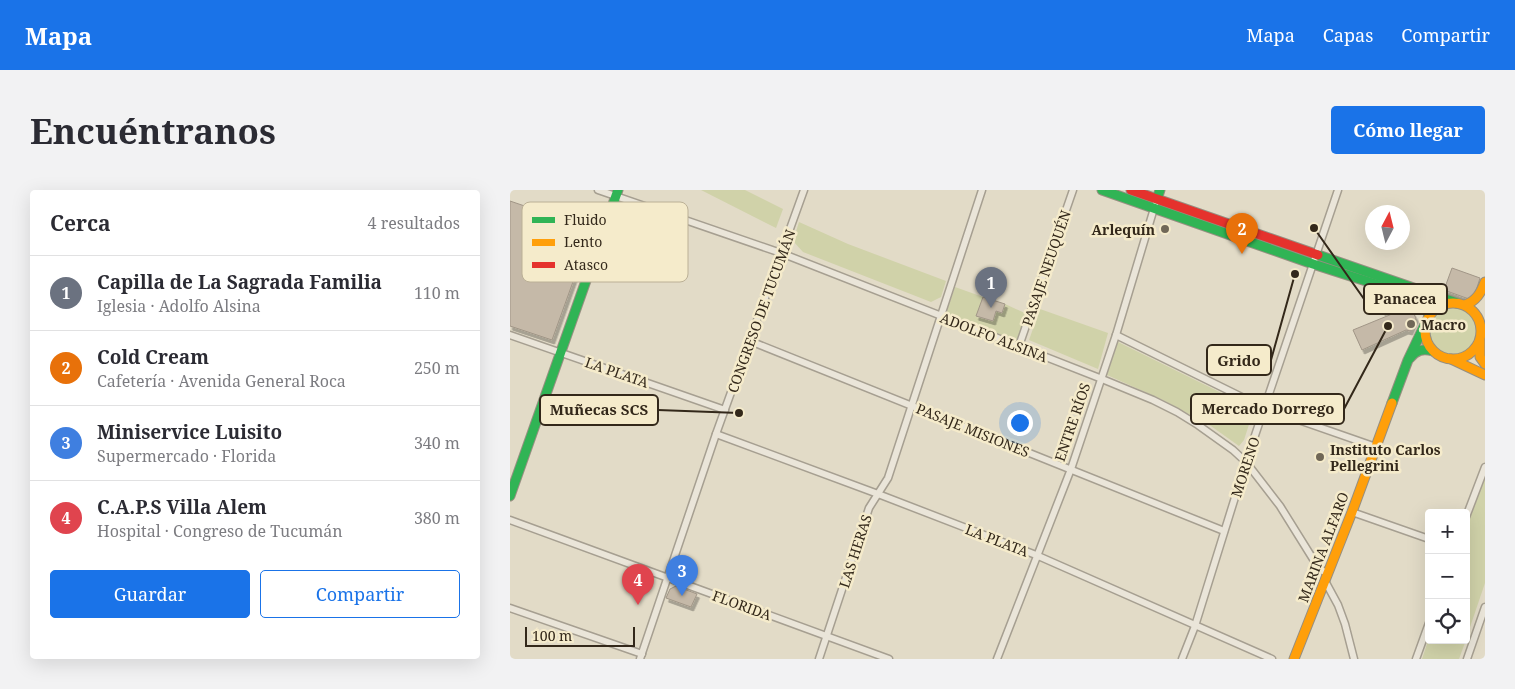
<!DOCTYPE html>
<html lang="es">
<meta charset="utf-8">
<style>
body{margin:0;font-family:"Noto Serif",serif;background:#f2f2f3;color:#2b2b33}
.controls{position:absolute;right:15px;bottom:15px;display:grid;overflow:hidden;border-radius:5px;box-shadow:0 5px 20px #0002}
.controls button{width:45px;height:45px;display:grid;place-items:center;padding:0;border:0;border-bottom:1px solid #e1e1e2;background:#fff;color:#2b2b33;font:25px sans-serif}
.compass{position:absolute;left:855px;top:15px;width:45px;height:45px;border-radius:50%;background:#fff;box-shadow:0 5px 20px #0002;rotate:7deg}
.scale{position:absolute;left:15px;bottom:12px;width:110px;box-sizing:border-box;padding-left:5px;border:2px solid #33281a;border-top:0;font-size:14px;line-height:18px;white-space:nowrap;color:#33281a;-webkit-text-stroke:4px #f5ebcb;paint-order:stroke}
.you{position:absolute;left:509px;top:232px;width:18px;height:18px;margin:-12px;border:4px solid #fff;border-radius:50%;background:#1a73e8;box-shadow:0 0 0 8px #1a73e833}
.badge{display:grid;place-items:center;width:32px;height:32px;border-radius:50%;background:#1a73e8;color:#fff;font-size:16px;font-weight:700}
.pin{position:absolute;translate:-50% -41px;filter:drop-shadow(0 1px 2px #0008)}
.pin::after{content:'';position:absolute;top:26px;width:18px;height:15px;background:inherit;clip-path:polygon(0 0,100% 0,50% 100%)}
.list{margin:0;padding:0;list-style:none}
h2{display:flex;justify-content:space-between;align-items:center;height:65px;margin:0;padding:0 20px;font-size:21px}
h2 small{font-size:16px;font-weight:400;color:#7c7c81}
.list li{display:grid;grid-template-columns:32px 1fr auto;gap:15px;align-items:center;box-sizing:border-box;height:75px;padding:0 20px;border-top:1px solid #e1e1e2}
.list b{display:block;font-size:19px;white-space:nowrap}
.list p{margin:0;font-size:16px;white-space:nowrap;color:#7c7c81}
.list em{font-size:16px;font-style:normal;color:#7c7c81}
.actions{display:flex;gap:10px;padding:15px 20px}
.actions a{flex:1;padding:11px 0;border:1px solid #1a73e8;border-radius:5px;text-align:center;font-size:18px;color:#1a73e8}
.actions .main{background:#1a73e8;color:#fff}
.icon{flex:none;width:28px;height:28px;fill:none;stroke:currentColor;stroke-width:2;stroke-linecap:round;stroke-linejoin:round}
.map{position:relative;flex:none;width:975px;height:469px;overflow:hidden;border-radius:5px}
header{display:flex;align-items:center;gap:30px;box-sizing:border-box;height:70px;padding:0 25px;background:#1a73e8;color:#fff}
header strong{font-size:24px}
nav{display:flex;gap:28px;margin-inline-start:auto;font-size:18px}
.intro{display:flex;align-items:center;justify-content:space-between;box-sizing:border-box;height:120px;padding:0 30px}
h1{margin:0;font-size:35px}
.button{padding:12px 22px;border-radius:5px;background:#1a73e8;color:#fff;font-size:18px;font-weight:700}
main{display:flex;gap:30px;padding:0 30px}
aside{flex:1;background:#fff;border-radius:5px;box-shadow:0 5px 20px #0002}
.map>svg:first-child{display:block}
</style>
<header>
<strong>Mapa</strong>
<nav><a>Mapa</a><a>Capas</a><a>Compartir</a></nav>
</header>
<div class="intro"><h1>Encuéntranos</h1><a class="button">Cómo llegar</a></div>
<main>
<aside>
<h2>Cerca<small>4 resultados</small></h2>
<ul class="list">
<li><span class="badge" style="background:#6b7280">1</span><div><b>Capilla de La Sagrada Familia</b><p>Iglesia · Adolfo Alsina</p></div><em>110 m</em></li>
<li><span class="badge" style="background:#e8710a">2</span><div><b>Cold Cream</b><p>Cafetería · Avenida General Roca</p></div><em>250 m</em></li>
<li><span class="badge" style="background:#3f7fe0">3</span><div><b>Miniservice Luisito</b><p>Supermercado · Florida</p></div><em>340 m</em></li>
<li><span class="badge" style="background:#e0444e">4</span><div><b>C.A.P.S Villa Alem</b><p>Hospital · Congreso de Tucumán</p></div><em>380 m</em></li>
</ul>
<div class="actions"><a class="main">Guardar</a><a>Compartir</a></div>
</aside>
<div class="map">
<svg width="975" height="469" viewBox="0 0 975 469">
<defs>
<filter id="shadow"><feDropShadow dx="2.5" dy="4" stdDeviation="0" flood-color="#0004"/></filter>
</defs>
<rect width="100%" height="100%" fill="#e2dbc7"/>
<g fill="#d0d2a9">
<path d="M191,0H235L273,19L266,38Z"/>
<path d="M289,32L338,54L436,91L431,107L421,112L293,62L283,51Z"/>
<path d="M445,97L473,107L467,127L483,131L486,121L492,123L495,114L517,124L507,152L436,123Z"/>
<circle cx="943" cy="141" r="23"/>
<path d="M530,119L598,143L588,179L519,150Z"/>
<path d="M608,152L744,219L734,250L729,256L701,236L653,210L597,185Z"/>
<path d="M975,281V393L956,449V337Z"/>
<path d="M919,448V450H956L949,469H912Z"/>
</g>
<g fill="#c5b9a8" stroke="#a19687" filter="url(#shadow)">
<path d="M0,11L82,39L42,150L0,136Z"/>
<path d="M942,78L970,88L965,104L959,109L934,100Z"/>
<path d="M473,107L495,114L492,123L486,121L483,131L466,126Z"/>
<path d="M875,111L902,121L906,128L900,141L896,140L852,160L843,140L882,124L872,121Z"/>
<path d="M166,396L187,404L181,417L156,408L160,399Z"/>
</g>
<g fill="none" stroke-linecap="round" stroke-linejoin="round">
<g stroke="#a69f91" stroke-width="9">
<g id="street">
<path d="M88,0L271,63L592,189L643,210L667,222L688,235L723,260L736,272L770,316L808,377L813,381L818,383"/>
<path d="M0,145L215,220"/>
<path d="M606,145L754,218L866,257"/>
<path d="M240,151L714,341"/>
<path d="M509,156L563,0"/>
<path d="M206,244L368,304L526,365L762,469"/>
<path d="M842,322L919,349"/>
<path d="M956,327L975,277"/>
<path d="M0,330L379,469"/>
<path d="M815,391L828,415L835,434L844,469"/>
<path d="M0,418L132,464"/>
<path d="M130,469L206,244L294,0"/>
<path d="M309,469L359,318L378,288L472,0"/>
<path d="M487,469L561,279L606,145L645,15"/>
<path d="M672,469L685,436L736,272L828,0"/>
<path d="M906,469L919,433"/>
<path d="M957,469L975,417"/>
</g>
</g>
<g stroke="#968f81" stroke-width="11">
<g id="fast">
<path d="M592,0L803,74L906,107L914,115L919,125"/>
<path d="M647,9L650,0"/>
<path d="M808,65L947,113"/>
<path d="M900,168C906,160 913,158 923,161"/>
<path d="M882,213L898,170L916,132"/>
<path d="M0,306L108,0"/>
</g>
</g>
<g stroke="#968f81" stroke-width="11">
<g id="slow">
<circle cx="943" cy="141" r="28"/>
<path d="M955,115C966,111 971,103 975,92"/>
<path d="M970,151V167L975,174"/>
<path d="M941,169L975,185"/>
<path d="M784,469L842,322L882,213"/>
</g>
</g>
<g stroke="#968f81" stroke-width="11">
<path id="jam" d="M621,0L808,65"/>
</g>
<use href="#street" stroke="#eae5d9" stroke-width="6"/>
<use href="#fast" stroke="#30b455" stroke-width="9"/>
<use href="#slow" stroke="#ff9f0a" stroke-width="9"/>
<use href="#jam" stroke="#e5322d" stroke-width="9"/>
</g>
<g fill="#706757" stroke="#f5ebcb" stroke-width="2">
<circle cx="655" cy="39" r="5"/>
<circle cx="901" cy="134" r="5"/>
<circle cx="810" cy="267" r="5"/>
</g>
<g text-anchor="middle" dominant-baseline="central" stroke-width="5" stroke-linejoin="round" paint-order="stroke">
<g font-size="14" font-weight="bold" fill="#33281a" stroke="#f5ebcb" text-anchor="start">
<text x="645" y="39" text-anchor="end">Arlequín</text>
<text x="911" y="134">Macro</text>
<text x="820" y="259">Instituto Carlos<tspan x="820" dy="16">Pellegrini</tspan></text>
</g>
<g font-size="14" fill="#33281a" stroke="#f5ebcb">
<text transform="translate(536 78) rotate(-71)">PASAJE NEUQUÉN</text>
<text transform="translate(251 121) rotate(-70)">CONGRESO DE TUCUMÁN</text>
<text transform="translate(484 147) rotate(21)">ADOLFO ALSINA</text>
<text transform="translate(107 182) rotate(19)">LA PLATA</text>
<text transform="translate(562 232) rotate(-71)">ENTRE RÍOS</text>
<text transform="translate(463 240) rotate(22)">PASAJE MISIONES</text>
<text transform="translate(735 277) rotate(-72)">MORENO</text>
<text transform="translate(487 350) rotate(21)">LA PLATA</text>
<text transform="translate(813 357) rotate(-69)">MARINA ALFARO</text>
<text transform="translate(345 361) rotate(-72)">LAS HERAS</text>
<text transform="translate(232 415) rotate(20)">FLORIDA</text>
</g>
</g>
<rect x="12" y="12" width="166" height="80" rx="8" fill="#f5ebcb" stroke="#bbb096" stroke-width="1"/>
<rect x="22" y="27" width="23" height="6" fill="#30b455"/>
<rect x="22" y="49" width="23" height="7" fill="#ff9f0a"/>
<rect x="22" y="72" width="23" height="6" fill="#e5322d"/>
<g font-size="14" fill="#33281a">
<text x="54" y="35">Fluido</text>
<text x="54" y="57">Lento</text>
<text x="54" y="80">Atasco</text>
</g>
<path fill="none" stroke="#33281a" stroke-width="2" d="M804 38L854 109M785 84L761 170M878 136L834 219M229 223L148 220"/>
<g fill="#33281a" stroke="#f5ebcb" stroke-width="2">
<circle cx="804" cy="38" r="5"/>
<circle cx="785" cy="84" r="5"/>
<circle cx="878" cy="136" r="5"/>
<circle cx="229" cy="223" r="5"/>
</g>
<g fill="#f5ebcb" stroke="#33281a" stroke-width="2">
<rect x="854" y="94" width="83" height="30" rx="5"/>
<rect x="697" y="155" width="64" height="30" rx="5"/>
<rect x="681" y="204" width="153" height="30" rx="5"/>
<rect x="30" y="205" width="118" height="30" rx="5"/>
</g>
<g font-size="15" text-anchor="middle" font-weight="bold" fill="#33281a">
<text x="895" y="114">Panacea</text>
<text x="729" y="176">Grido</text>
<text x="758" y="224">Mercado Dorrego</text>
<text x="89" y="225">Muñecas SCS</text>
</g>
</svg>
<div class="controls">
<button>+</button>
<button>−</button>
<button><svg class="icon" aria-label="locate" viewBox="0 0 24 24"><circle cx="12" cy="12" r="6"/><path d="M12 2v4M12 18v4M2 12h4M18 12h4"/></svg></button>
</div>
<svg class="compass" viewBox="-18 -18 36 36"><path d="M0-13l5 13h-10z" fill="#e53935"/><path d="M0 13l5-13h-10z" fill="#7c7c81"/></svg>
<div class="scale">100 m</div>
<div class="you"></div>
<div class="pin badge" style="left:481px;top:118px;background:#6b7280">1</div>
<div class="pin badge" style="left:732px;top:64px;background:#e8710a">2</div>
<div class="pin badge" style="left:172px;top:406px;background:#3f7fe0">3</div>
<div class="pin badge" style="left:128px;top:415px;background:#e0444e">4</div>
</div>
</main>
